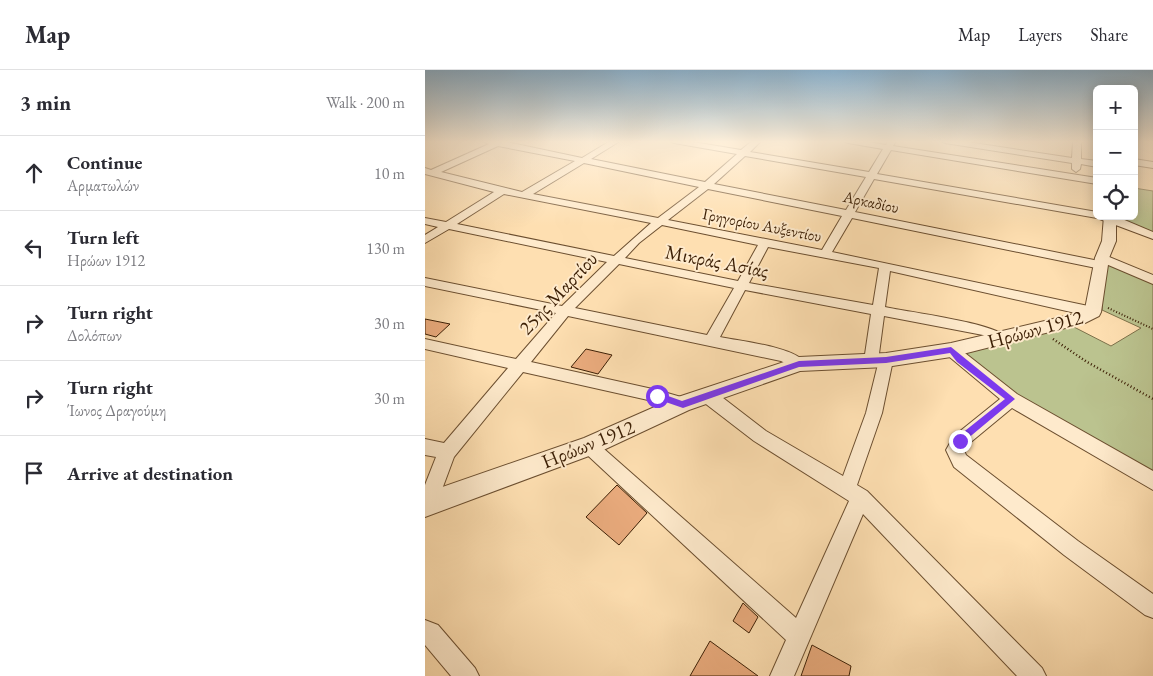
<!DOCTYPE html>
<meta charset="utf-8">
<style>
body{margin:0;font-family:"EB Garamond",serif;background:#f2f2f3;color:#2b2b33}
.controls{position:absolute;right:15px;top:15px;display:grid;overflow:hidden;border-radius:8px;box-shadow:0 2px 12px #0003}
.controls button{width:45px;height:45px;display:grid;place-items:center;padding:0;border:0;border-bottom:1px solid #e1e1e2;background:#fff;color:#2b2b33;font:25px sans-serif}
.stop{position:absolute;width:15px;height:15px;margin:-11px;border:4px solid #7c3aed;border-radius:50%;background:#fff}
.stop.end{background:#7c3aed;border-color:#fff;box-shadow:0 1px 5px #0008}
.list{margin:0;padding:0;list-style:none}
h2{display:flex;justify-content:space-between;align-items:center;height:65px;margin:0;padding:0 20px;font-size:21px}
h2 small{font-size:16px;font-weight:400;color:#7c7c81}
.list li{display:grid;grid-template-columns:32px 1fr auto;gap:15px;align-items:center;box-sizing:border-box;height:75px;padding:0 20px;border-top:1px solid #e1e1e2}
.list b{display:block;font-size:19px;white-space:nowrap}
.list p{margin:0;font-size:16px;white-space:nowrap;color:#7c7c81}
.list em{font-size:16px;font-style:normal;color:#7c7c81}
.icon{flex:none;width:28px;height:28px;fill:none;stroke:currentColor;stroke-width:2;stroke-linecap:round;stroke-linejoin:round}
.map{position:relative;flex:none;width:728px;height:606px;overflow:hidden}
header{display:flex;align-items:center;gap:30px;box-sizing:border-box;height:70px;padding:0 25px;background:#fff;border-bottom:1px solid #e1e1e2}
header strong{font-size:24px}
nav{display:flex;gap:28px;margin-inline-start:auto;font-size:18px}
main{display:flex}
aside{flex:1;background:#fff}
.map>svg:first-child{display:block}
</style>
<header>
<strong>Map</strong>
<nav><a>Map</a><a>Layers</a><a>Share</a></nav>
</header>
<main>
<aside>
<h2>3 min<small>Walk · 200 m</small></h2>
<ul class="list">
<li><svg class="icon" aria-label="ahead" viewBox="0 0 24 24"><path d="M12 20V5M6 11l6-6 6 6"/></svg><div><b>Continue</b><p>Αρματωλών</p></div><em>10 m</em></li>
<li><svg class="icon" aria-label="left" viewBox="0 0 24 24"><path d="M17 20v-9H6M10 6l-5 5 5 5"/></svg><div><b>Turn left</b><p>Ηρώων 1912</p></div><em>130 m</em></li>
<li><svg class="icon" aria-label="right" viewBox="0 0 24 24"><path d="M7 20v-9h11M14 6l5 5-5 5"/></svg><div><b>Turn right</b><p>Δολόπων</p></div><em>30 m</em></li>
<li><svg class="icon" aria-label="right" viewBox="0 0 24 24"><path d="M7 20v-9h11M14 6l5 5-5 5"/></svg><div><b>Turn right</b><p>Ίωνος Δραγούμη</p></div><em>30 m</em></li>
<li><svg class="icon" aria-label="arrive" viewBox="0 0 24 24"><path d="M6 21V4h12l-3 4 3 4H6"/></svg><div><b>Arrive at destination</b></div></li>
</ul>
</aside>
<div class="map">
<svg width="728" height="606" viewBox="0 0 728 606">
<rect width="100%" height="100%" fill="#fedfb1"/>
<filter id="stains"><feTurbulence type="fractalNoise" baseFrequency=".004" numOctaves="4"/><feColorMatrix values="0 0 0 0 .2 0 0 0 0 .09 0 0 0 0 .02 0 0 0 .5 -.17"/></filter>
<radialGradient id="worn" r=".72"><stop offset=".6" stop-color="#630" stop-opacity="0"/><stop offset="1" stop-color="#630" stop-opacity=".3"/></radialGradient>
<g fill="#bbc38f" stroke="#7c714a">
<path d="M709,118L728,121V164L689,146H709Z"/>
<path d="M680,193L728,213V406L591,327L538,284L647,256L686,276L716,258L677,240Z"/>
</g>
<g fill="#ebac7e" stroke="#3c1f05">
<path d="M0,249L25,254L11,267L0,264Z"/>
<path d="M161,279L187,285L173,304L146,297Z"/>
<path d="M192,415L222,443L194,475L161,447Z"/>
<path d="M318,533L333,547L324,563L308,551Z"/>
<path d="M285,571L333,606H265Z"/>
<path d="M387,575L426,596L424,606H376Z"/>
</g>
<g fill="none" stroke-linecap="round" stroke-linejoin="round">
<g stroke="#6c4f30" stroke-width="2">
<g id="minor">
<path d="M58,71H77L157,88L185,71H195L166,89L280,112L312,84L249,73L245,71H262L316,80L327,71H336L325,82L444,102L458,79L423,73L419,71H438L461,75L463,71H471L468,76L672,108V114L466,80L452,104L672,142V146H690L728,162V169L672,148L449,109L430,142L674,191L671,188L677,184L728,205V214L681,194L680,198L676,199L427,148L407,182L668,237L673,239L675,242L673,245L668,247L465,201L460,237C482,242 574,253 583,269L581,273L576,274L558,265L459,246L453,291L451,295L446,297L441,295L439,291L446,244L320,220L295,267C314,271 372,277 381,294L379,298L374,300L356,291L143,246L106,292L232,320L263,329L265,334L263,339L257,341L232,332L98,302L29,387L9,441L2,443H0V415L11,387L0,385V369L19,373L83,298L0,279V269L91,289L131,243L0,216V208L137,236L182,192L24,159L0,173V165L13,157L0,154V148L21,152L69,122L0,104V98L6,100L64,74ZM73,76L150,91L97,122L16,102ZM320,86L441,107L421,140L289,114ZM159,93L274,117L233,148L108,124ZM283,119L417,146L397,180L243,150ZM79,124L226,153L189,186L32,154ZM237,155L333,175L313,211L200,188L214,173ZM343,177L454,198L448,235L324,213ZM194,194L309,218L282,265L150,238Z"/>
<path d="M516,71H536L647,88L648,71H656V89L672,91V97L656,94L655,99L651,102L647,99V93L520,73Z"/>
<path d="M709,89L728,92V98L709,95Z"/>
<path d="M526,275L531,276L592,324L728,401V420L587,338L541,376L539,380L541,385L653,471L728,524V548L720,545L639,485L529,397L521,380L529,366L575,329L521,284L519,280L521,276Z"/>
<path d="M461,284L466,286L468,290L457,343L432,415L442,421L617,598L621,606H592L438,444L369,606H345L361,570L158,381L155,376L158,371L164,368L170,371L371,548L424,431L329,371L277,331L275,326L277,321L283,320L289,321L341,361L418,406L441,343L454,290L456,286Z"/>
<path d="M0,550L13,555L50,598L54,606H26L0,575Z"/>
</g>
</g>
<g stroke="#6c4f30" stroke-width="2">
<path id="tertiary" d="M679,146H691V171L684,188L676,242L674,246L660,253L526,287L461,297L375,301L264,340L172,383L0,447V423L159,368L250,328L374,287L461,283L526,273L649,244L660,239L670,188L677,171Z"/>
</g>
<path stroke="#3c1f05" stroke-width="2" stroke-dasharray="1 2" stroke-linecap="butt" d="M683,238L728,259"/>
<path stroke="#3c1f05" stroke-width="2.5" stroke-dasharray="1 2.5" stroke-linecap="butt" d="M628,269L662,292L728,329"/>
<use href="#minor" fill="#feeacc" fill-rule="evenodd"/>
<use href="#tertiary" fill="#feeacc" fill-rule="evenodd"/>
</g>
<linearGradient id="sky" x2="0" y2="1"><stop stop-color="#8db6d4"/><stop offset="0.46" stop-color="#fff1dc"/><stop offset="1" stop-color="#fff1dc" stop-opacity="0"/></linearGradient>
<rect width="728" height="156" fill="url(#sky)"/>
<path fill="#7c3aed" d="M526,277L590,329L535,375L530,371L531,368L580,329L532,292L525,283L461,293L374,297L258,338L229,328L228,326L232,322L257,331L374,291L461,287Z"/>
<g text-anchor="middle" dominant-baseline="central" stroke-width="4" stroke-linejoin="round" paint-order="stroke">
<g font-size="16" fill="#3c1f05" stroke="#feeacc">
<text transform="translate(446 132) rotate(12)">Αρκαδίου</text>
<text transform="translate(337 155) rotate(11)">Γρηγορίου Αυξεντίου</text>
</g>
<g font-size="20" fill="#3c1f05" stroke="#feeacc">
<text transform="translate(292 191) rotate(11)">Μικράς Ασίας</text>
<text transform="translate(133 223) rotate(-47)">25ης Μαρτίου</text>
<text transform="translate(610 259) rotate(-15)">Ηρώων 1912</text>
<text transform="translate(163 374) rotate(-22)">Ηρώων 1912</text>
</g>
</g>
<rect width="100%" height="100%" filter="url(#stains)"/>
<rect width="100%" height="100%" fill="url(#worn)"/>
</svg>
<div class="controls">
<button>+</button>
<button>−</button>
<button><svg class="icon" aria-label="locate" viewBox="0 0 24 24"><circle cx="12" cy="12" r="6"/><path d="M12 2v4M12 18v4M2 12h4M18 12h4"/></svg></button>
</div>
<div class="stop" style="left:232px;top:326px"></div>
<div class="stop end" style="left:535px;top:371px"></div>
</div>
</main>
